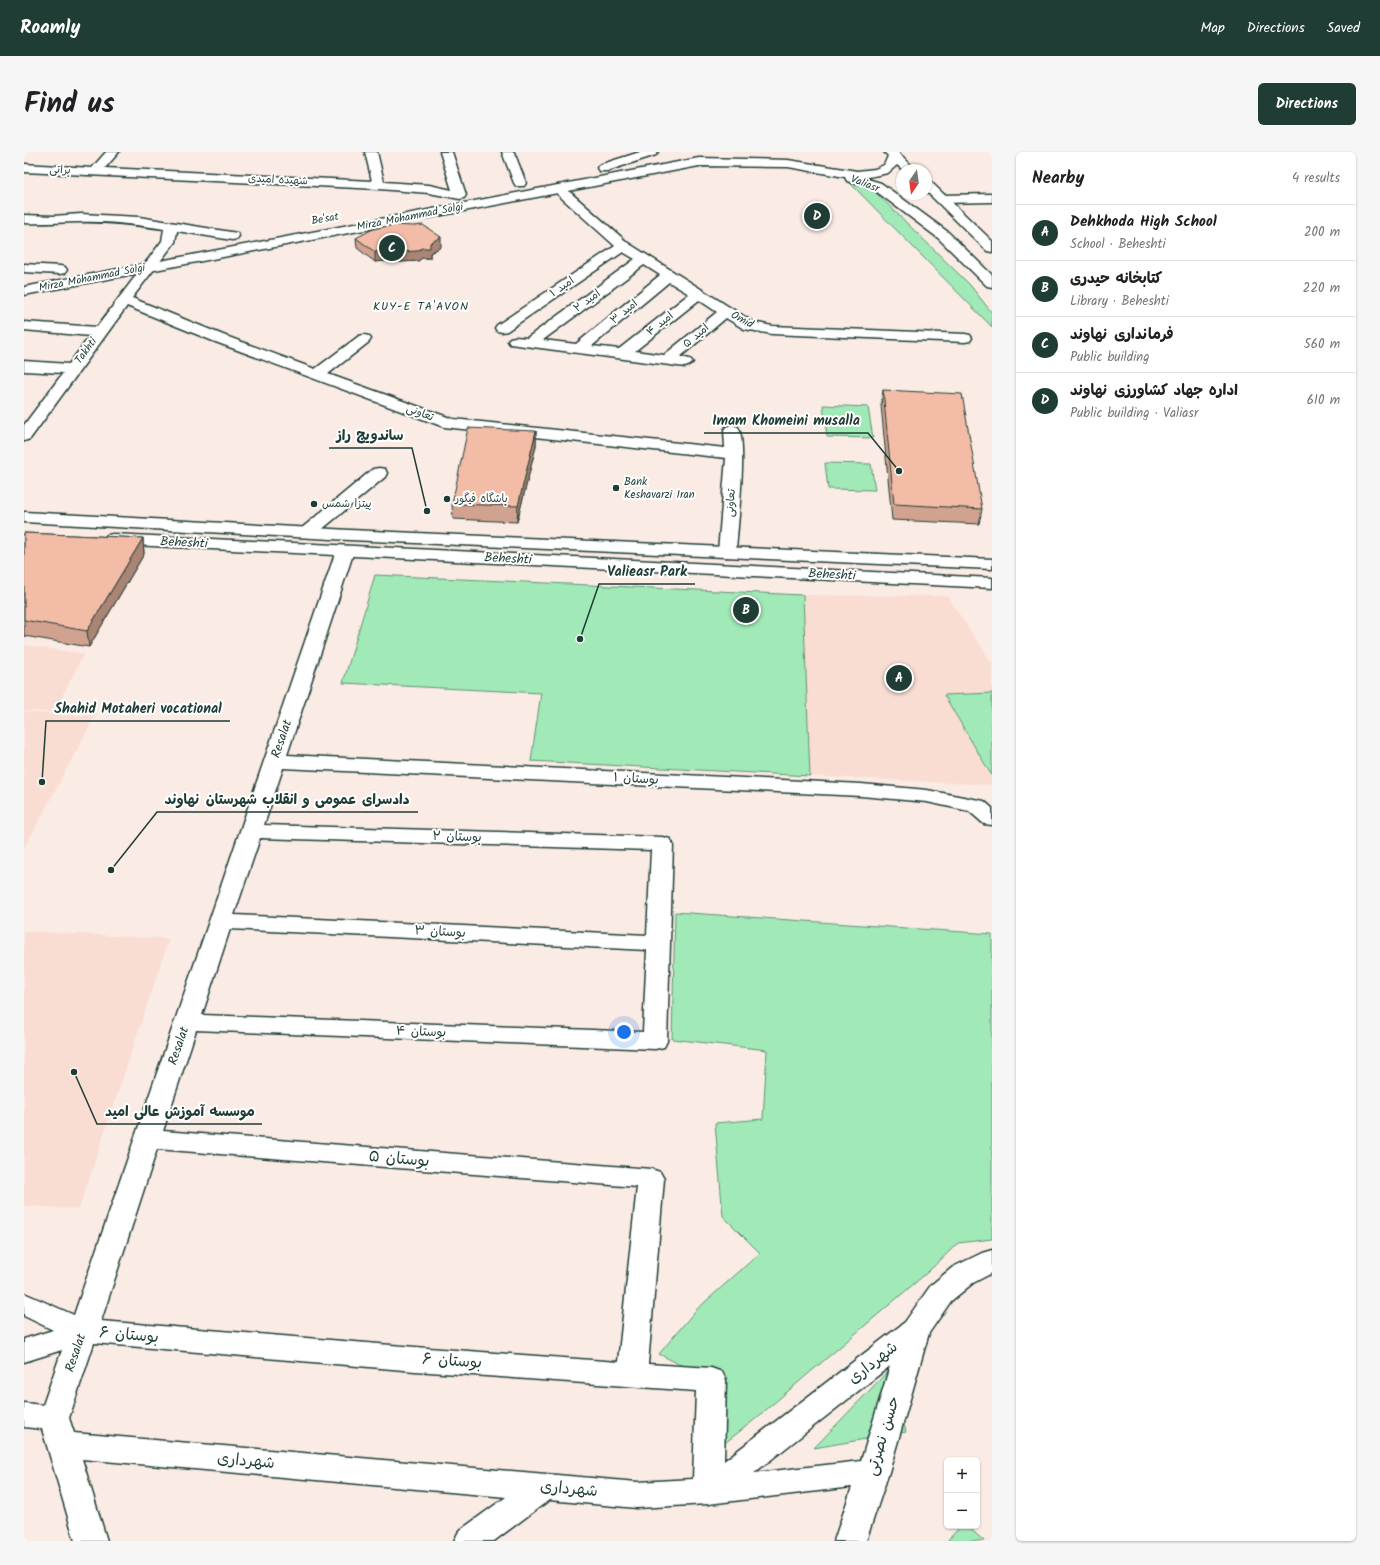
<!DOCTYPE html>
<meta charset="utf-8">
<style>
body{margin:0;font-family:Kalam,"Playpen Sans Arabic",sans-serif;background:#f6f6f6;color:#202124}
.controls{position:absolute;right:12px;bottom:12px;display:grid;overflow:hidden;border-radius:6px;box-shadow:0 1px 3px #0004}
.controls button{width:36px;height:36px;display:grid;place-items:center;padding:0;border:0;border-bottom:1px solid #e0e0e0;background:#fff;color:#202124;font:20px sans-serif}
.compass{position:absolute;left:872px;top:12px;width:36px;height:36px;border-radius:50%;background:#fff;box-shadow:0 1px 3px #0004;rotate:193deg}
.you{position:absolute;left:600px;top:880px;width:14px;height:14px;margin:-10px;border:3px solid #fff;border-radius:50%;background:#1a73e8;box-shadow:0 0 0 6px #1a73e833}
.badge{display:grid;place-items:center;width:26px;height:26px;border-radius:50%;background:#1f3d34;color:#fff;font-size:13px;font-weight:700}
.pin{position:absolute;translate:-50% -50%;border:2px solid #fff;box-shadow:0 1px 4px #0006}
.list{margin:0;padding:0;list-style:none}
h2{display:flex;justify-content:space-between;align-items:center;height:52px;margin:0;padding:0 16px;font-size:17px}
h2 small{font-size:13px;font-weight:400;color:#757577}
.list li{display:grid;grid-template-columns:26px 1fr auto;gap:12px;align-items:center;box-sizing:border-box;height:56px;padding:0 16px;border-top:1px solid #e0e0e0}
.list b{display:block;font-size:15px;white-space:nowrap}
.list p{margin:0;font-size:13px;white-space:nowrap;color:#757577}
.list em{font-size:13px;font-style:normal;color:#757577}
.map{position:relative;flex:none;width:968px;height:1389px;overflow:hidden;border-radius:6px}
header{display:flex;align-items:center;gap:24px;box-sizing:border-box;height:56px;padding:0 20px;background:#1f3d34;color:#fff}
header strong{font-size:19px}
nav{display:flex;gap:22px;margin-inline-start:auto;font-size:14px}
.intro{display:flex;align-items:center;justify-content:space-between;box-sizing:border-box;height:96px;padding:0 24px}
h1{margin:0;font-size:28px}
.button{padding:10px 18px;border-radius:6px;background:#1f3d34;color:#fff;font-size:14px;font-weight:700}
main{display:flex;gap:24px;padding:0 24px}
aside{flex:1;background:#fff;border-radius:6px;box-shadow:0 1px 3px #0004}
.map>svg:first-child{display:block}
</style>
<header>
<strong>Roamly</strong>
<nav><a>Map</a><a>Directions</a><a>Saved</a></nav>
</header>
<div class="intro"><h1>Find us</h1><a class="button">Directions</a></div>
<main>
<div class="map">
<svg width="968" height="1389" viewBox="0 0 968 1389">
<rect width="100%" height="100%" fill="#fbebe5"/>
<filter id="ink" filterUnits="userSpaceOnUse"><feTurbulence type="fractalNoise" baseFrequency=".025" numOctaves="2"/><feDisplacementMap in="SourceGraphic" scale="8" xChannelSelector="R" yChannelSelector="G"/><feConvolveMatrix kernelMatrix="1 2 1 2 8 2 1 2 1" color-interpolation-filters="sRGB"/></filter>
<g filter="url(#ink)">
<g fill="#f9ddd2">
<path d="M779,443L923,444L968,511V541L920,544L968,624V633L786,624Z"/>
<path d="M0,493L60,502L30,560L0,559Z"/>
<path d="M0,560L71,564L0,697Z"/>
<path d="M0,779L145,787L55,1057L0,1054Z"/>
</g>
<g fill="#a1e9b7" stroke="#609376">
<path d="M825,30L844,33L946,133L968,161V175Z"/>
<path d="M799,253L844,255L849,286L803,285Z"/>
<path d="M801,311L847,312L851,338L804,337Z"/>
<path d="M351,423L779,443L786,624L507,609L517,541L319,531Z"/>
<path d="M968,541V624L920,543Z"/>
<path d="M651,760L968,782V1087L934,1091L905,1119L729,1269L679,1308L696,1233L635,1202L672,1158L736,1101L699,1064L691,971L739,967L743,898L648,887Z"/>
<path d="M866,1217L882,1280L790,1296Z"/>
<path d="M937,1374H943L960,1389H923Z"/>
</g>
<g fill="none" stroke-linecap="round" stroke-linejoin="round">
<g stroke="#1f3d34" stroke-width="3">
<g id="minor">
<path d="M82,0H95L81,16L348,29L341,0H353L360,30L405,33L428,38L416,0H428L442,43L440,46L436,47L405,41L355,37L0,20V12L68,16Z"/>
<path d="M478,0H490L502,31L500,34H492L490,31Z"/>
<path d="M535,33L539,34L604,91L729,170L748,174L941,182L946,183L948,186L946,189L941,190L748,182L720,177L702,166L656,205L666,207L669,210L666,213L661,215L486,192L484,189L486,186L491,185L503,186L611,107L599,100L483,179L478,180L473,179L471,176L473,173L591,94L531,40L529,37L531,34ZM620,113L636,123L552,192L519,188ZM645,130L665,142L595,197L568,194ZM675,148L693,160L640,203L611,199Z"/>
<path d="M968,42V50L918,51L914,50L912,47L914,44L918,43Z"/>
<path d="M57,62L115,65L213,81L215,84L213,87L208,88L153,79L151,90L108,146L199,183L291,217L335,184L340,183L345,184L347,187L345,190L304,222L429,267L701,296L700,278L702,275L708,273L714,275C724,290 713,377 712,400L709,404L703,405L697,404L694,400L702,306L420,275L189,189L103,154L6,287L0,289V273L39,221L0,219V209L45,212L66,184L0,178V170L73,175L138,89L140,77C113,73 84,69 56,70C37,70 19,72 0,71V63L29,64Z"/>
<path d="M0,112L36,114L41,115L43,118L41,121L36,122L0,120Z"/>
<path d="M355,316L361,317L363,321L361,325L290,384L284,385L278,384L275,380L278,376L349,317Z"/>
<path d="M321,394L327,395L330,399L263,603L837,632L903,638L960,649L968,656V673L960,672L945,659L903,650L837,644L259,616L240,673L638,685L646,687L649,692L643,889L640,895L631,897L172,878L139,979L627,1017L636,1020L640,1027L624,1212L687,1216L698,1220L702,1228L700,1309L881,1170L907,1133L929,1115L958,1101L968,1098V1121L949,1131L927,1149L905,1181L865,1320L842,1389H810L828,1335L684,1352L613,1356L525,1348L470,1389H430L435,1379L482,1345L58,1307L83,1389H51L18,1277L0,1275V1251L19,1253L38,1198L0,1210V1187L29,1178L0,1164V1141L50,1163L312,399L315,395ZM236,686L627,698L623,783L210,763ZM206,777L623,798L619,880L178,863ZM133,997L613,1035L594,1210L391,1195L77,1169ZM70,1191L391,1219L672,1239L669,1327L613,1330L50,1281L45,1266ZM866,1214L837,1309L730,1321Z"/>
</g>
</g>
<g stroke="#1f3d34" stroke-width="3">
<g id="major">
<path d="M616,0H634L632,3L583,19H575L573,16L575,13Z"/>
<path d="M860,0H874L892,18H879L873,13L864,21L840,26L857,31L924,80L968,123V135L963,134L914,86L849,37L823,29L821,25L764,15L675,14L0,143V135L675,6L764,8L833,19L851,17L860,13L864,4Z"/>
<path d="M902,28L906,29L968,89V100L963,99L902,39Z"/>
<path d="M0,360L326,378L968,407V417L326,388L0,370Z"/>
<path d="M89,382L968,426V436L89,392L83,391L80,387L83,383Z"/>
</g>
</g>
<use href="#minor" fill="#fff" fill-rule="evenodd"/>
<use href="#major" fill="#fff" fill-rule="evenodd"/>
</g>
<g fill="#d1a290" stroke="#1f3d34">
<path d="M332,86L417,95L406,101V106H398L394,109L376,110L369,108L351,110L333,96Z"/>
<path d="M859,238L958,357L955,372L868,368L857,253Z"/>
<path d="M512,279V294L493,370L429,367L428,352Z"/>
<path d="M0,381L119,386L120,402L65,495L0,484Z"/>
</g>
<g fill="#aa8475" stroke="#1f3d34">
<path d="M417,85V95L406,101V106H398L394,109L376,110V100L406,91Z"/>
<path d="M368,98L369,108L351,110V100Z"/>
<path d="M512,279V294L493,370L494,354Z"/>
<path d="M119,386L120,402L65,495L63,479Z"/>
</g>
<g fill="#f3bca7" stroke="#1f3d34">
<path d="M371,73L389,74L399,73L417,85L406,91V96H398L393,99L376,100L368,98L351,100L332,86L347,78L353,76Z"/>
<path d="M859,238L938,242L958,357L870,352Z"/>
<path d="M444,276L512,279L494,354L428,352Z"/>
<path d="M0,381L119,386L63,479L0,468Z"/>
</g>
</g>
<g fill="#1f3d34" stroke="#fff" stroke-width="1.5">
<circle cx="592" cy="336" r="4"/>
<circle cx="423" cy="347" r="4"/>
<circle cx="290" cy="352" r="4"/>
</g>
<g text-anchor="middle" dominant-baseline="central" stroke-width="4" stroke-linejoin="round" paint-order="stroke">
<g font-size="11" fill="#1f3d34" stroke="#fff">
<text transform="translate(36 18) rotate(3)">براتی</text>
<text transform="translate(254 28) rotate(3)">شهیده امیدی</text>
<text transform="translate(841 32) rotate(21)">Valiasr</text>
<text transform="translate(386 65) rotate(-11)">Mirza Mohammad Solgi</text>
<text transform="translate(301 67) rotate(-10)">Be'sat</text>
<text transform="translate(68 126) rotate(-11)">Mirza Mohammad Solgi</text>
<text transform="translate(538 135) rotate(-34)">امید ۱</text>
<text transform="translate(563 149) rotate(-36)">امید ۲</text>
<text transform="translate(600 160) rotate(-39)">امید ۳</text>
<text transform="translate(718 168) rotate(28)">Omid</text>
<text transform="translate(636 172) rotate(-39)">امید ۴</text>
<text transform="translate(672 184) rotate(-40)">امید ۵</text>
<text transform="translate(62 199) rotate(-54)">Takhti</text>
<text transform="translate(396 261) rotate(21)">تعاونی</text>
<text transform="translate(707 351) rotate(-86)">تعاونی</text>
</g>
<g font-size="11" fill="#1f3d34" stroke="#fff" text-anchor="start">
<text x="600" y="330">Bank<tspan x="600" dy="13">Keshavarzi Iran</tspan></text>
<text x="431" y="347">باشگاه فیگور</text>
<text x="298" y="352">پیتزا شمس</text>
</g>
<g font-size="12" letter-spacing="1" fill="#1f3d34" stroke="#fff">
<text x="397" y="154">KUY-E TA'AVON</text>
</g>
<g font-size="13" fill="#1f3d34" stroke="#fff">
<text transform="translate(160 391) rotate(3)">Beheshti</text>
<text transform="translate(484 407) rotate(3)">Beheshti</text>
<text transform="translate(808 423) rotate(3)">Beheshti</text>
<text transform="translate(258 587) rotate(-71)">Resalat</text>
<text transform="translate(612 627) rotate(3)">بوستان ۱</text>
<text transform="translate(433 685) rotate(2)">بوستان ۲</text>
<text transform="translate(416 780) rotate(3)">بوستان ۳</text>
<text transform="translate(397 880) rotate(2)">بوستان ۴</text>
<text transform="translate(155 894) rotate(-71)">Resalat</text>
<text transform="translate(52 1201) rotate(-71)">Resalat</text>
</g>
<g font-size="16" fill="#1f3d34" stroke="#fff">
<text transform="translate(375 1007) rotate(5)">بوستان ۵</text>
<text transform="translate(105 1183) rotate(5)">بوستان ۶</text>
<text transform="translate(428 1209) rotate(4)">بوستان ۶</text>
<text transform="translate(849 1211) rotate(-38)">شهرداری</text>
<text transform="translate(859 1284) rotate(-73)">حسن نصرتی</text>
<text transform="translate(222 1309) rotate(5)">شهرداری</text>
<text transform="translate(545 1337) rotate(5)">شهرداری</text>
</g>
</g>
<path fill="none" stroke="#1f3d34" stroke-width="1.5" d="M875 319L844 281H680M403 359L388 296H305M556 487L575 432H671M18 630L22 569H206M87 718L133 660H394M50 920L73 972H238"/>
<g fill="#1f3d34" stroke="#fff" stroke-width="1.5">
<circle cx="875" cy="319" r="4"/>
<circle cx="403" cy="359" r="4"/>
<circle cx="556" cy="487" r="4"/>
<circle cx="18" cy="630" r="4"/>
<circle cx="87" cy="718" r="4"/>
<circle cx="50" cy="920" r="4"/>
</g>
<g font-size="14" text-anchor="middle" font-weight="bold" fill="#1f3d34" stroke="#fff" stroke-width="4" stroke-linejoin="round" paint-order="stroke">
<text x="762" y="273">Imam Khomeini musalla</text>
<text x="346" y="288">ساندویج راز</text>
<text x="623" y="424">Valieasr Park</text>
<text x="114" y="561">Shahid Motaheri vocational</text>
<text x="263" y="652">دادسرای عمومی و انقلاب شهرستان نهاوند</text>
<text x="156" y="964">موسسه آموزش عالی امید</text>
</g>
</svg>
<div class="controls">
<button>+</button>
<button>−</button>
</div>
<svg class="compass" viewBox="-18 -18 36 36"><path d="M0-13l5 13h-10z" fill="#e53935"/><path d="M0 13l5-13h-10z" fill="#757577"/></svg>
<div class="you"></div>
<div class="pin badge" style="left:875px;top:526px">A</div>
<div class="pin badge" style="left:722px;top:458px">B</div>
<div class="pin badge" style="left:368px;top:96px">C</div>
<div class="pin badge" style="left:793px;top:64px">D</div>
</div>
<aside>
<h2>Nearby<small>4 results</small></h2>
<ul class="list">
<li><span class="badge">A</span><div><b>Dehkhoda High School</b><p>School · Beheshti</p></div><em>200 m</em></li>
<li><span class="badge">B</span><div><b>کتابخانه حیدری</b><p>Library · Beheshti</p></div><em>220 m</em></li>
<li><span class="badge">C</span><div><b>فرمانداری نهاوند</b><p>Public building</p></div><em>560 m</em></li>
<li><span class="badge">D</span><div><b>اداره جهاد کشاورزی نهاوند</b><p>Public building · Valiasr</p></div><em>610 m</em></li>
</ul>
</aside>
</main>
